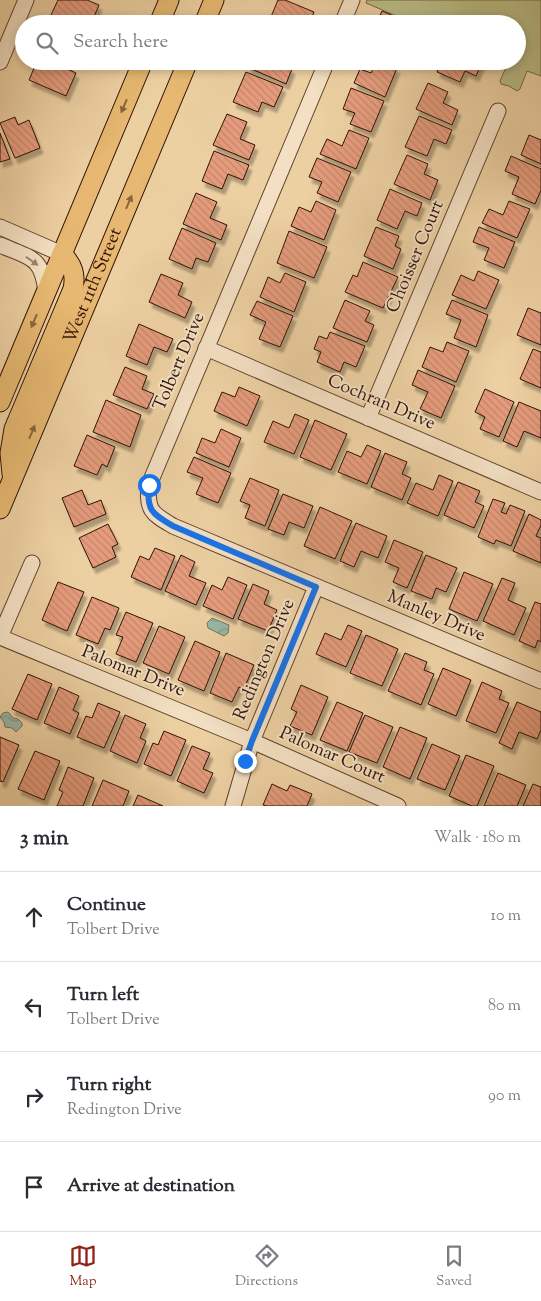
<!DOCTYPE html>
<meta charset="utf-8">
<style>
body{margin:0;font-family:"Sorts Mill Goudy",serif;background:#f2f2f3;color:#2b2b33}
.stop{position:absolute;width:15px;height:15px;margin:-11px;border:4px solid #1a73e8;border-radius:50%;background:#fff}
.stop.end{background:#1a73e8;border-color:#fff;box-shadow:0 1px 5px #0008}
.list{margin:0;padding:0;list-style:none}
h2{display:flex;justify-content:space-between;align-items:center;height:65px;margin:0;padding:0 20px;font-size:21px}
h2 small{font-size:16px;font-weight:400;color:#7c7c81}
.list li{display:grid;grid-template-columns:32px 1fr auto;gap:15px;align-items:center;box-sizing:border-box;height:90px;padding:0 20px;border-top:1px solid #e1e1e2}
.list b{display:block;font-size:19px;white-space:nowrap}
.list p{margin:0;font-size:16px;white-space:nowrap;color:#7c7c81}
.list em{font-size:16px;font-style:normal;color:#7c7c81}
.icon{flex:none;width:28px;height:28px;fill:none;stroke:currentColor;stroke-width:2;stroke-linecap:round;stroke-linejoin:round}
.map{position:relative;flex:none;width:541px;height:806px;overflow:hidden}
.search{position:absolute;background:#fff;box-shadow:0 2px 8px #0003;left:15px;right:15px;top:15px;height:55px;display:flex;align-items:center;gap:12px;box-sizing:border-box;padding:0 18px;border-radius:28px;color:#7c7c81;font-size:19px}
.sheet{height:425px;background:#fff}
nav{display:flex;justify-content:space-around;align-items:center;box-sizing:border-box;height:70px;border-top:1px solid #e1e1e2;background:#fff;font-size:14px;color:#7c7c81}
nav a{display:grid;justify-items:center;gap:2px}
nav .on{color:#8f2418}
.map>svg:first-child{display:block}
</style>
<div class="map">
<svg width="541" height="806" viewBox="0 0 541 806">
<defs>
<pattern id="water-waves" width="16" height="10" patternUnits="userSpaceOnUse" patternTransform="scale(1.25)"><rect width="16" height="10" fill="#99b7a5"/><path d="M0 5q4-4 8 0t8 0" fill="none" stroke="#849c8d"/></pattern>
<pattern id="building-back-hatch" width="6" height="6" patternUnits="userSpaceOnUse" patternTransform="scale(1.25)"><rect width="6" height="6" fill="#e59c7c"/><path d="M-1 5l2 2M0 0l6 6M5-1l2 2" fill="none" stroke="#c5856a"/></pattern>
<filter id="shadow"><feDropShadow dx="3" dy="5.5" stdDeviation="1" flood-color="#0004"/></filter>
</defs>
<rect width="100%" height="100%" fill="#edd0a2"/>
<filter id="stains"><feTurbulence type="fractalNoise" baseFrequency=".004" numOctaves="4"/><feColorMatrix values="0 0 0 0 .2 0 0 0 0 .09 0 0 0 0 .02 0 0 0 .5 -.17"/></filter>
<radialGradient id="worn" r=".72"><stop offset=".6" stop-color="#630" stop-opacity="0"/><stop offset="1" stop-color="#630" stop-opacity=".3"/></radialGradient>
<path fill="#b9bb84" stroke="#746644" d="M367,0H541V76L527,71L520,89L517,91L509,86L501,84L500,81L508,63L505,61H517V24H415L366,3Z"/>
<g fill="url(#water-waves)" stroke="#6f7565">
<path d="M212,618L229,625L228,633L224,636L208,628L207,623Z"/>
<path d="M8,712L13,718L18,719L22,723V726L16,732L12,728L5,727L4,722L0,717L3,713Z"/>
</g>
<g fill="url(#building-back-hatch)" stroke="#301105" filter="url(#shadow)">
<path d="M58,0H87L99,5L91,24H65L50,17Z"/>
<path d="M278,0H285L314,12L309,24H268Z"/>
<path d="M382,11L412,24H376Z"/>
<path d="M37,61H49L76,73L66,96L29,80Z"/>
<path d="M250,61H285L283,65L292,69L286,84L247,67Z"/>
<path d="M377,61L397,68L385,97L354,83L360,69L371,73Z"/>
<path d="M441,61H483L476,76L465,71L460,82L437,72Z"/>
<path d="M246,72L283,87L274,107L262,102L258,112L233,102Z"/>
<path d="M428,83L448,92L443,103L458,110L452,125L416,109Z"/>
<path d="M351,88L384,101L371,132L350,124L355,113L343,109Z"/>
<path d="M227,114L247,122L240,139L255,145L249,160L213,145Z"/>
<path d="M419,116L452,130L446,144L434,139L427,156L405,147Z"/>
<path d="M15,117L18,125L29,120L40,148L15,158L0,123Z"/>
<path d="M349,130L369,138L356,169L320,154L327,139L342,146Z"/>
<path d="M0,133L10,159L0,162Z"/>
<path d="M529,135L541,140V164L521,155Z"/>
<path d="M214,151L249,165L243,180L228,174L222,189L202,181Z"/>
<path d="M407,155L428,164L424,174L438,180L430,200L394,184Z"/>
<path d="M511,156L541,169V190L535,204L512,194L519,177L505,171Z"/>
<path d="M317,158L351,172L338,202L317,193L322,182L309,177Z"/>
<path d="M390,189L422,203L417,216L405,211L397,229L377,220Z"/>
<path d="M196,193L217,202L210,218L227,225L221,240L183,224Z"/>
<path d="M316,201L336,210L324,240L291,226L299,207L311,212Z"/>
<path d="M509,201L530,209L517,238L482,223L489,209L503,215Z"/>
<path d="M376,227L399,236L395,246L401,249L393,269L364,256Z"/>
<path d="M479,227L515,242L504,268L484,260L489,248L473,242Z"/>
<path d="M182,228L216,243L208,262L196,258L192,269L169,259Z"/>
<path d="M289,231L327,247L314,278L277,263Z"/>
<path d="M363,262L398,277L383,308L345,292L353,275L357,277Z"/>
<path d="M478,271L499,280L486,309L452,295L461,275L474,281Z"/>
<path d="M285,273L306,282L294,312L260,297L268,277L280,283Z"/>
<path d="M161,274L183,283L178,295L192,302L185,318L149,302Z"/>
<path d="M345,300L370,311L365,321L374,325L367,342L333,328Z"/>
<path d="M452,300L488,315L476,347L454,338L461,320L446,314Z"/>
<path d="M257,301L293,316L280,347L259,339L266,322L250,315Z"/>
<path d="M528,308L541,313V345L517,335Z"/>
<path d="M139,324L173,339L167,352L154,347L147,365L126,356Z"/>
<path d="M330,332L365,346L356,367L344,362L340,372L317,362L321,352L314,349L319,336L327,339Z"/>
<path d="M447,342L469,351L456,382L422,367L430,347L443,352Z"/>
<path d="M533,349L541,352V388L520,379Z"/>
<path d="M125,367L147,376L142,389L154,394L147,409L113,395Z"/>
<path d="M418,370L455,386L441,418L420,409L428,392L412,385Z"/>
<path d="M239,387L260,396L247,426L214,411L222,392L235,397Z"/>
<path d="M485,389L514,402L499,437L480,429L485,417L475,412Z"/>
<path d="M106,400L141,415L130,447L93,432Z"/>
<path d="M519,402L541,411V438L524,431L517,447L503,441Z"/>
<path d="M295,414L309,420L294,454L264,442L273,421L289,428Z"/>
<path d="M315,420L347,434L331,470L300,457Z"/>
<path d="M221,429L241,438L229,467L196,453L202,438L215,443Z"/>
<path d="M87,435L115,447L107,467L102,464L97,475L74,466Z"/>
<path d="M367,445L381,451L367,484L338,472L347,451L361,457Z"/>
<path d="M385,453L407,462L402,474L411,478L402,500L371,487Z"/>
<path d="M194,457L231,473L218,503L196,494L203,478L187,472Z"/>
<path d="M439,475L453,481L438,516L407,503L416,483L433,490Z"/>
<path d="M250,478L279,490L265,526L245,518L250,505L240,501Z"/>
<path d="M458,482L480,491L475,502L484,506L474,528L444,515Z"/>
<path d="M82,490L88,505L101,500L106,514L74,527L62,498Z"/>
<path d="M283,494L313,506L304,528L289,522L284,535L268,529Z"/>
<path d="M493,499L505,503L501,512L506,514L510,505L525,511L511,546L496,540L494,544L478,537Z"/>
<path d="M320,507L352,521L335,559L304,546Z"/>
<path d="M529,514L541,520V525L536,536L541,538V563L513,551Z"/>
<path d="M356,523L387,536L378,558L361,551L354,567L340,561Z"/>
<path d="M108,524L118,544L112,547L116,557L93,568L79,538Z"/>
<path d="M394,540L423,552L407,588L393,582L399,568L385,562Z"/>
<path d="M155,548L175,556L161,590L131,577L140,556L149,560Z"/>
<path d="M181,555L195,562L189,576L206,583L196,605L165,591Z"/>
<path d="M426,555L457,568L446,592L436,588L432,599L411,591Z"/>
<path d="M464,572L493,584L477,621L449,609Z"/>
<path d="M228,577L247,585L233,619L203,606L212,585L222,590Z"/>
<path d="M502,578L515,583L508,600L526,608L514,635L483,621Z"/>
<path d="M58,582L84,592L67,631L42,620Z"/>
<path d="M253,584L269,591L264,604L277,610L268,631L238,619Z"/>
<path d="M92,597L119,608L110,630L105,628L98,644L76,635Z"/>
<path d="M535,602L541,604V642L538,640L535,648L519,641Z"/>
<path d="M126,612L153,623L136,662L116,654L123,637L116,635Z"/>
<path d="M348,625L362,631L346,667L316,654L325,633L341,640Z"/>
<path d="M159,626L185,637L169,674L143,663Z"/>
<path d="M366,635L398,649L382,686L350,673Z"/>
<path d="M195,641L220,652L204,691L178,680Z"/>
<path d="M226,653L254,665L244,689L239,687L232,702L210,693Z"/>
<path d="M405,653L427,662L424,670L434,674L421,705L388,691Z"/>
<path d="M443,668L471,680L456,716L428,704Z"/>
<path d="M28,674L52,684L37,720L12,709Z"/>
<path d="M482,682L502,691L499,699L509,703L496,733L466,721Z"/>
<path d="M301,685L328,697L312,735L290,726L297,712L291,709Z"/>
<path d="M59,687L79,696L73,710L79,713L70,734L44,723Z"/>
<path d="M337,702L363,713L347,751L320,740Z"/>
<path d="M517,702L541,712V730L537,739L519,732L512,749L499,743Z"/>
<path d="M98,703L120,712L104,748L77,737L86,716L92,718Z"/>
<path d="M125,715L146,724L140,738L146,741L137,763L110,751Z"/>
<path d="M365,715L393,727L377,763L349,752Z"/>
<path d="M400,727L427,738L410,779L383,767Z"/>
<path d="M164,731L186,740L171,776L144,764L153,743L158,745Z"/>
<path d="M0,737L19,745L3,782L0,781Z"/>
<path d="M432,744L460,756L445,790L417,779Z"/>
<path d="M192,746L210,753L203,769L213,773L204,793L177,781Z"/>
<path d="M35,751L60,761L44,800L18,789Z"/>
<path d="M466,755L494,766L477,806H472L449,796Z"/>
<path d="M68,767L94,778L83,806H57L63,792L59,790Z"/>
<path d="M498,773L526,785L517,806H484Z"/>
<path d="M103,780L129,791L123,806H92Z"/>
<path d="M272,784L287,791L290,785L312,794L307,806H267L263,805Z"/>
<path d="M533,784L541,787V806H523Z"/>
<path d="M138,795L163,806H133Z"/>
</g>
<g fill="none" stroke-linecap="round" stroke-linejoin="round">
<g stroke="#5f412c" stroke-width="17">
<g id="minor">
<path d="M342,24L352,0"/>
<path d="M327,61L149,485C146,511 153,514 173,526L541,681"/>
<path d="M0,62L26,0"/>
<path d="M0,227L62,254"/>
<path d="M0,245C30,258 42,256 46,292"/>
<path d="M206,348L541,492"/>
<path d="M368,418L498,111"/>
<path d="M0,637L252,741L398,806"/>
<path d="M0,637L32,563"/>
<path d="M233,806L252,741L316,587"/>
</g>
</g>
<g stroke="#301105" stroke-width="21">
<g id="major">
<path d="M159,24L169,0"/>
<path d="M204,24L214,0"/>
<path d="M0,402L143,61"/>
<path d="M12,474L10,453L14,429L73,289C76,275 73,265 62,254"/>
<path id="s1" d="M0,509L188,61"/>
</g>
</g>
<use href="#minor" stroke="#f3e0c3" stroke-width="15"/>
<use href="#major" stroke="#e6b871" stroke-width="19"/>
</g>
<defs><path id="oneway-solid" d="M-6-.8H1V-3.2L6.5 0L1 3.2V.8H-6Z" transform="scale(1.25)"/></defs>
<g fill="#8b643b">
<use href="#oneway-solid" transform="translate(124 106) rotate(113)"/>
<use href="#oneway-solid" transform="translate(129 202) rotate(-67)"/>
<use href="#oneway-solid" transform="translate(34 321) rotate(113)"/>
<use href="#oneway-solid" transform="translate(32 432) rotate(-67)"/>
</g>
<use fill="#9b836e" href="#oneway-solid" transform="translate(32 261) rotate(35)"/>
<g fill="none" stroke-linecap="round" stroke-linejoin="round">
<path stroke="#1a73e8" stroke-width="6" d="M149,485C146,511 153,514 173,526L316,587L252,741L245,761"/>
</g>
<g text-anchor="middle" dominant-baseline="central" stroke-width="4" stroke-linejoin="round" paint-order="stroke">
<g font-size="18" fill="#301105" stroke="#f3e0c3">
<text transform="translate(416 257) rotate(-67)">Choisser Court</text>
<text stroke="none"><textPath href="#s1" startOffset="242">West 11th Street</textPath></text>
<text transform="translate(180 362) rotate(-67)">Tolbert Drive</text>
<text transform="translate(381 403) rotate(23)">Cochran Drive</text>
<text transform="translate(436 617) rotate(23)">Manley Drive</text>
<text transform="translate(265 660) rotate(-67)">Redington Drive</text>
<text transform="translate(133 672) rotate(22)">Palomar Drive</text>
<text transform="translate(332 756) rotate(24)">Palomar Court</text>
</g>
</g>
<rect width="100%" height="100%" filter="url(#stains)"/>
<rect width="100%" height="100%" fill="url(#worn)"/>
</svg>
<div class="stop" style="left:149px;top:485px"></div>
<div class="stop end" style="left:245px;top:761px"></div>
<div class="search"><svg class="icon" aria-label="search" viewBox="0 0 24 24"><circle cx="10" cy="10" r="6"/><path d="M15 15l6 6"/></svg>Search here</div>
</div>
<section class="sheet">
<h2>3 min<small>Walk · 180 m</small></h2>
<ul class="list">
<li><svg class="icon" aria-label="ahead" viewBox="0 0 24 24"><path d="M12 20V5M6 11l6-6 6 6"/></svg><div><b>Continue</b><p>Tolbert Drive</p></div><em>10 m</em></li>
<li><svg class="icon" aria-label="left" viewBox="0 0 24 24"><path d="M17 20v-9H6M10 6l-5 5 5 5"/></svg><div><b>Turn left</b><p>Tolbert Drive</p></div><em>80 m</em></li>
<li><svg class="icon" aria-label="right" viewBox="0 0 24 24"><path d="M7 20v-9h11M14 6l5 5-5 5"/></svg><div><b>Turn right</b><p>Redington Drive</p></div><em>90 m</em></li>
<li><svg class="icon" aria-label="arrive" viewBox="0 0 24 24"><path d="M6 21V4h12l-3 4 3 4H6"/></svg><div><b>Arrive at destination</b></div></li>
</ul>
</section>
<nav>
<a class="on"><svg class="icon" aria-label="map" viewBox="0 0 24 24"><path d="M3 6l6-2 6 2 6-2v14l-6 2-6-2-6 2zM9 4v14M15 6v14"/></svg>Map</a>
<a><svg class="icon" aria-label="directions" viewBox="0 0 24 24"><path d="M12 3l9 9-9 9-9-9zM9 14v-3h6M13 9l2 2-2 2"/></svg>Directions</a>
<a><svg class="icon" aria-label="saved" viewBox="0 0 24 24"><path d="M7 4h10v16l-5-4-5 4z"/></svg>Saved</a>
</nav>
